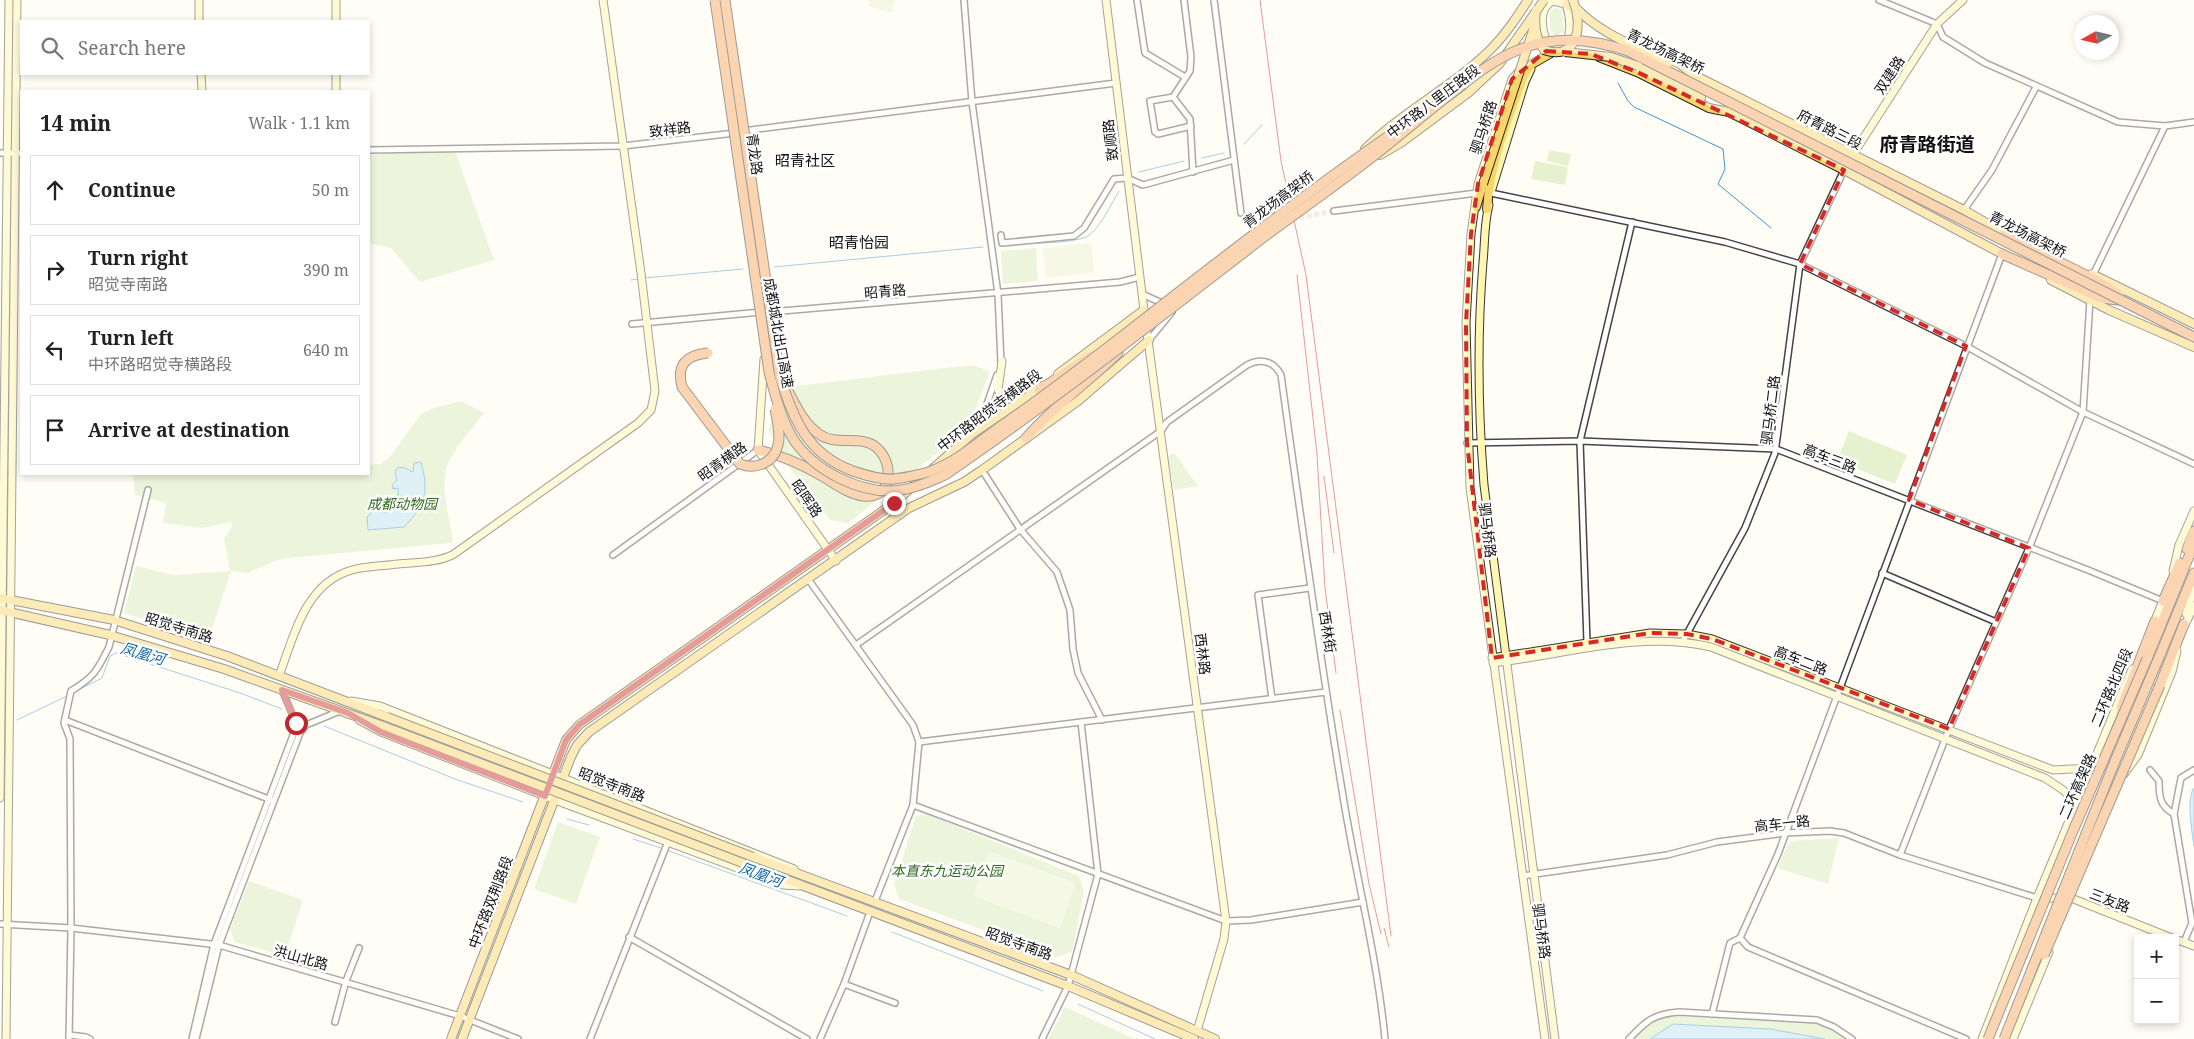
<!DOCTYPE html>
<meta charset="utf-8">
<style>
body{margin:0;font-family:"Noto Serif","Noto Sans SC",serif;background:#f2f2f2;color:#222}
.controls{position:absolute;right:15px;bottom:15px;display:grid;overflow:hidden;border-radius:0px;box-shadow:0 2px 8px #0003}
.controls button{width:45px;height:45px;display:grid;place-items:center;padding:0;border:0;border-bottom:1px solid #e0e0e0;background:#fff;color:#222;font:25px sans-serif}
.compass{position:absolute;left:2074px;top:15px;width:45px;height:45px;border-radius:50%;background:#fff;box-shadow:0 2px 8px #0003;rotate:262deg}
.stop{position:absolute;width:15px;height:15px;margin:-11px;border:4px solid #c4262e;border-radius:50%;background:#fff}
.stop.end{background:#c4262e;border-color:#fff;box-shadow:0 1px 5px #0008}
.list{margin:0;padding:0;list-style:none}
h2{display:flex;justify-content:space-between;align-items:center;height:65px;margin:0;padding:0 20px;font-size:21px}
h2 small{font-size:16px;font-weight:400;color:#767676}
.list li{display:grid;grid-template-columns:32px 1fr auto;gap:15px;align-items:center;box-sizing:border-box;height:70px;margin:0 10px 10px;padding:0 10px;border:1px solid #e0e0e0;border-radius:0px}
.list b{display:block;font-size:19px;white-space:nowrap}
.list p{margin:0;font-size:16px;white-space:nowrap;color:#767676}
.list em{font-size:16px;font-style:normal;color:#767676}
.icon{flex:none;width:28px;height:28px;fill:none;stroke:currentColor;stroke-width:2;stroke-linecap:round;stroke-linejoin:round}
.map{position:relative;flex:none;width:2194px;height:1039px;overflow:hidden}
.search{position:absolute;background:#fff;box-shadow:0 2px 8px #0003;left:20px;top:20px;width:350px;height:55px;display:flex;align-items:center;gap:12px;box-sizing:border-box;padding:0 18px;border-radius:0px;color:#767676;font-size:19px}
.panel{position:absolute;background:#fff;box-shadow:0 2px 8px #0003;left:20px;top:90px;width:350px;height:385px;border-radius:0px}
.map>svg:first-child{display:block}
</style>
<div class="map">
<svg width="2194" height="1039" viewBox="0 0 2194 1039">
<rect width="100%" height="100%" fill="#fffdf5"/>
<g fill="#d5ebbd">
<path d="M1554,8L1562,10L1564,31L1558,35H1554L1550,29L1549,14Z"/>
<path d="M455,151L494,260L420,282L391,248L369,243V155Z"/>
<path d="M1036,248L1038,281L1003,284L1001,251Z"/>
<path d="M971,365L990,371L968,429L848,523L830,520L788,466L768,429L796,386Z"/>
<path d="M461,401L484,413C472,429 448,454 445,475C442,495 450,520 453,540L451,543L288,558L275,561L248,573L231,571L209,638L124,613L136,566L173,575L230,571L224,539L232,526L231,522L202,528L163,523L166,503L135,495L133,474H369V465L380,464L389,458L421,414L431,409Z"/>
<path d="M1171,454H1175L1198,486L1174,490L1168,457Z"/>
<path d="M926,814L1079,876L1084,892L1072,952L1057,957L899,899L894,884L916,816Z"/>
<path d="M558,822L600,837L576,904L534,889Z"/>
<path d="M1839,838L1828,884L1777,868L1790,841Z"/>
<path d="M249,881L303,900L285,956L235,942L230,930Z"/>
<path d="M1065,1007L1135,1039H1048Z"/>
<path d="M1668,1016L1814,1022L1825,1026L1845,1039H1633L1654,1020Z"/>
</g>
<g fill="#e6f2cf">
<path d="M870,0H895L892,13L868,6Z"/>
<path d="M1549,150L1571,154L1568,166L1547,161Z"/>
<path d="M1535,161L1568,167L1565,185L1531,179Z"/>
<path d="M1091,243L1094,273L1046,278L1043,248Z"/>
<path d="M1849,431L1907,455L1895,484L1837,461Z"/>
<path d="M989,851L1076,883L1060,928L973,896Z"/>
</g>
<g fill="#b9e0f7" stroke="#3f96cf">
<path d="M421,462C429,492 426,504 404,527L368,530L367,517L371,513V508L385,513C396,508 399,500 398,488L393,489L392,485L397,480L395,472L398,467L405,468L413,472L414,463Z"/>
<path d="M2194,788V846C2192,833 2186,797 2194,788Z"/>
<path d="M1673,1024L1770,1029L1825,1039H1650Z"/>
</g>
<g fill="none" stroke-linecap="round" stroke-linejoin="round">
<g stroke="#3f96cf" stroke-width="1">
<path d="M1618,83L1628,101L1634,107L1723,149L1725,169L1718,184L1771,228"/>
<path d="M1244,144L1262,125"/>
<path d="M1202,158L1224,153"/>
<path d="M1139,172L1184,161"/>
<path d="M1019,244C1034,243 1077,243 1088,236C1100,228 1112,203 1119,191"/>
<path d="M774,267L983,247"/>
<path d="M644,278L743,269"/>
<path d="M631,280L638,279"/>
<path d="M72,693L102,678L110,656L116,653L240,693L282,709"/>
<path d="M17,720L69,695"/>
<path d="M324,726L455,779L523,802"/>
<path d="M567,819L589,825"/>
<path d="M633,839L661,848"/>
<path d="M669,851L847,916"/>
<path d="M892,932L1043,991"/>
<path d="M1078,1004L1155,1039"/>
</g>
<path stroke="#dbdad3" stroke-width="5" stroke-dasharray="5 2.5" stroke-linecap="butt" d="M1292,219L1334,211"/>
<g stroke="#444" stroke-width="8">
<g id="street">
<path d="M964,0L972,102L998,294L1001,363"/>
<path d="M1137,0L1145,53L1185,77"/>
<path d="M1184,0L1191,57L1190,71L1173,97L1190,119L1193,172"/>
<path d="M1214,0L1241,213"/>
<path d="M1879,0L1937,24L1943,37L1985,63L2118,122L2165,126L2194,122"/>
<path d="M1173,97L1150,101L1155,132L1158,134L1191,126"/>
<path d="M743,131L1116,83"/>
<path d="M369,150L623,146L735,133"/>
<path d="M0,153H21"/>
<path d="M1491,193L1725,242L1800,264L1966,346L2083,412L2194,464"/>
<path d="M1964,210L1992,170L2036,87"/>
<path d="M1334,211L1477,193"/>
<path d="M1001,235L1002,243L1074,236L1084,228L1114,179L1127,178L1143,185L1234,160"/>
<path d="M2093,275L2165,126"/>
<path d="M1142,294L1164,304"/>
<path d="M770,312L1120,282L1140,277"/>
<path d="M632,324L761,312"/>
<path d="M1149,340L1172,312"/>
<path d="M975,430L981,421L997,375"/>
<path d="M1467,443L1580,441L1776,449L2088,570L2163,601"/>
<path d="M982,470L1020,529L1057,572L1070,610L1073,649L1078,673L1102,720"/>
<path d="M613,555L758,450"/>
<path d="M1882,573L1996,622"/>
<path d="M808,579L913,725L919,742L913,805L875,901"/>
<path d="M1683,641L1745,528L1775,453L1800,264L1844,170"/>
<path d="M1587,642L1580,441L1632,222"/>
<path d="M856,645L1161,431L1167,422L1247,365C1261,358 1274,361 1281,375C1300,513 1319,652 1342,790C1355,873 1377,955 1385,1039"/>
<path d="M1272,699L1258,595L1310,588"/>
<path d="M65,720L271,800"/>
<path d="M919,742L1326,692"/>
<path d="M2150,770L2159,781C2159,797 2160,806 2174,814"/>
<path d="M913,805L1226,921L1251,920L1363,902"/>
<path d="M1900,855L1949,729L2029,548L2083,412L2090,300"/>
<path d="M1522,876L1667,855L1717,842L1785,833L1830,831L1844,833L1900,855L2037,898"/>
<path d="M0,924L71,928L219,945L460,1016L518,1039"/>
<path d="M629,937L807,1039"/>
<path d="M1740,938L1748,947L1966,1039"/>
<path d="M2184,942L2192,923L2174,814L2181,778L2194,770"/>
<path d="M844,984L895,1003"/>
<path d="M1712,1014L1730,943L1740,938L1778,854L2002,254"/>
<path d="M335,1022L346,981L359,948"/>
<path d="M69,1035L86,1037L90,1039"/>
<path d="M69,1039L71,928L70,739L64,723L71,691C94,677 97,671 109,647L148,490"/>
<path d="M192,1039L214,944L295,730L296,723L282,690"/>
<path d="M196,1039L219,945L300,733L306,725L340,711"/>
<path d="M590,1039L675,824"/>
<path d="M820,1039L844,984L870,912"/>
<path d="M1042,1039L1068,986L1098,874L1081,722"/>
<path d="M1629,1039C1646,1021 1653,1014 1679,1012L1817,1020L1834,1027L1852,1039"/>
</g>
</g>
<g stroke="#333" stroke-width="9">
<g id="secondary">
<path d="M199,0V21"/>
<path d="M336,0V21"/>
<path d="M720,0L765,312V325"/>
<path d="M1106,0L1144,310L1226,921L1224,939L1197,1031"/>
<path d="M1553,1L1566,4C1570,16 1574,42 1559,47L1549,44C1541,32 1538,7 1553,1Z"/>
<path d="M1520,70L1512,79L1478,184L1471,234L1466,323L1470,488L1545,1039"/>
<path d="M201,74L202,91"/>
<path d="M336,74V91"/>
<path d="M1850,159L1937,24L1963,0"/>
<path d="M1492,189L1525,82L1531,69"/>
<path d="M1489,205C1484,223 1485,243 1483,262C1477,336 1478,410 1484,485L1555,1039"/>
<path d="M764,359L758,450L836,561"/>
<path d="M1002,361L998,390C1004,401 1015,399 1026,398"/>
<path d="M2173,571L2179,545L2194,511"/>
<path d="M2186,614L2194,588"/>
<path d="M2153,625L2164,598"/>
<path d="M2183,629L2194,606"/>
<path d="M1492,658L1650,633L1687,634L1712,639L2053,770L2091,768"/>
<path d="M1493,663C1564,655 1639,630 1711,647L2045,778L2063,790L2077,803"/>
<path d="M279,676C294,636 305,583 352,570C367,566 383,566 398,564C416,562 438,563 454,554L638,423L651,410L655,391L641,273L603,0"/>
<path d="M351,701L380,706L794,869"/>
<path d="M359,720L381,732L555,800L783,885L799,886"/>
<path d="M2124,774L2138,755L2172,672L2177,651"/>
<path d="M0,798L9,0"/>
<path d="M2043,898H2071L2172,938"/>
<path d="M2175,939L2194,946"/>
<path d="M6,1039L17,0"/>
<path d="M1982,1039L2037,898L2132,669"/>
<path d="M2013,1039L2049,952"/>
</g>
</g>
<g stroke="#222" stroke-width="10">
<g id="primary">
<path d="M1566,4L1580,13"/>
<path d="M1654,52L1680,64L1692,74L1964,210L2009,236"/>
<path d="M1599,57L1637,72L1709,108L1729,112L1844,170L2006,256"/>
<path d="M1638,66L1701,98"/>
<path d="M1365,149C1403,111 1453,87 1491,49C1506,34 1517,17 1528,0"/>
<path d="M1380,155L1402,142L1468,93L1500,63L1518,37"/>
<path d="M1476,207L1483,184"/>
<path d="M1487,209C1490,162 1509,118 1524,75L1532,64L1551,53"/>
<path d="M2092,274L2194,324"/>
<path d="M2051,280L2109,310L2194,347"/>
<path d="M1058,374L1144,310"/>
<path d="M0,598L114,620L227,656L387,717"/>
<path d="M0,610L110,635L224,669L383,726"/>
<path d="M753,857L1071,975L1215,1039"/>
<path d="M748,865L1068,986L1194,1039"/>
<path d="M451,1039L566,740L579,725L894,503L972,434L1043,386"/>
<path d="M462,1039L571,757L577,745L589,732L909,508L964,482L982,470L1078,401L1149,340"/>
</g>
</g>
<g stroke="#222" stroke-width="11">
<g id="highway">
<path d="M2005,234C2042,257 2085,270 2120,296"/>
<path d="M2002,254L2101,298L2118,300"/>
<path d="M2174,327L2194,337"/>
<path d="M1039,390L1091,356"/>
<path d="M1026,438C1054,406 1088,382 1118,353"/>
<path d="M758,450C781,455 801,464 822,476C834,483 848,494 863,496C892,500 895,464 877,448C862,434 836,447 819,434C804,424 796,406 788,391"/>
<path d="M2187,549L2194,531"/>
<path d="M2163,601L2180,563"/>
<path d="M2160,655L2194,573"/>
<path d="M2147,659L2194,544"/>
<path d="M2160,685L2184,624"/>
<path d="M2121,708L2155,621"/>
</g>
</g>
<use href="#street" stroke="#fff" stroke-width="5"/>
<use href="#secondary" stroke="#fff6b0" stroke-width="7"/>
<use href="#primary" stroke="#f9d66b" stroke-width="8"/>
<use href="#highway" stroke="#f5a25d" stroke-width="9"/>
<g stroke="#c4262e" stroke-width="1">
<path d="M1260,0L1281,161L1306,275L1391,936"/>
<path d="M1297,275L1317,454L1325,588L1336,673"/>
<path d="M1324,476L1334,553"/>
<path d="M1340,710L1369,884L1381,934"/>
<path d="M1384,928L1389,947"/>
</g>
<g stroke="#222" stroke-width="10" stroke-linecap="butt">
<g id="primary-bridge">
<path d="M1577,9C1601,34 1637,47 1668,63"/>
<path d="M1536,10C1534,25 1535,38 1544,50C1579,62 1583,24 1573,0"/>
<path d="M1518,37L1544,0"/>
<path d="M1565,52L1611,57L1638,66"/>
<path d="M1483,184L1535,24"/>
<path d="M387,717L753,857"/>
<path d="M383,726L748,865"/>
</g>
</g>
<g stroke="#222" stroke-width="11" stroke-linecap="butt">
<g id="highway-bridge">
<path d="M715,0L769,372C775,394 780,416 792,437C812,470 862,496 901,490C917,488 931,481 945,475C1056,399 1161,316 1268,234C1299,211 1331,189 1362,165C1391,143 1420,118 1449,95C1471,78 1493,60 1518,50C1554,35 1593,39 1628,51L2174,327"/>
<path d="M725,0L780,377C794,420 807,454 853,471C865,475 880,480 894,479C908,477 923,475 936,469C960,459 982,439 1004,424C1058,386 1110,346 1162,305C1237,247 1312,189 1390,135"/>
<path d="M708,353C687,355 676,364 682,387L740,464C756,470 774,463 778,445C781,434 777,420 775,409"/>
<path d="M2044,955L2160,685"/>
<path d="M1988,1039L2073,831L2147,659"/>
<path d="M2004,1039L2115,761L2160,655"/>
</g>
</g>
<use href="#primary-bridge" stroke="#f9d66b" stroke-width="8"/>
<use href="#highway-bridge" stroke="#f5a25d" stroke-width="9"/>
</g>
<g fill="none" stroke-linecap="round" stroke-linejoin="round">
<path stroke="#c4262e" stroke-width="6" d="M296,723L282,690L348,713L381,732L545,796L566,740L579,725L894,503"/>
</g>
<path d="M0 0H2194V1039H0ZM1546,51L1591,54L1637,72L1844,170L1800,264L1966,346L1909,500L2029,548L1949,729L1712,639L1687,634L1650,633L1492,658L1467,443L1466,323L1471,234L1478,184L1512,79Z" fill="#fffdf5" fill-opacity=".55" fill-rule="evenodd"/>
<path fill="none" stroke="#d62828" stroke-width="4" stroke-dasharray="10 6" stroke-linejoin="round" d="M1546,51L1591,54L1637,72L1844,170L1800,264L1966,346L1909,500L2029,548L1949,729L1712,639L1687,634L1650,633L1492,658L1467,443L1466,323L1471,234L1478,184L1512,79Z"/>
<g text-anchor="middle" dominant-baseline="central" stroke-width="5" stroke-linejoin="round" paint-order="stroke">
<g font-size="14" fill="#111" stroke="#fff">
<text transform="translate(1666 51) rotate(26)">青龙场高架桥</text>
<text transform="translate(1889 75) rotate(-57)">双建路</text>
<text transform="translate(1433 101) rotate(-37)">中环路八里庄路段</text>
<text transform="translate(1483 127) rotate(-72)">驷马桥路</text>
<text transform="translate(670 129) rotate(-7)">致祥路</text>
<text transform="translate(1830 129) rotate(27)">府青路三段</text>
<text transform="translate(1110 140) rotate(-97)">致顺路</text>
<text transform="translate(755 154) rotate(82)">青龙路</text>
<text transform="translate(1278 199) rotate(-37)">青龙场高架桥</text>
<text transform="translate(2028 234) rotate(27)">青龙场高架桥</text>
<text transform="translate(885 291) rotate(-5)">昭青路</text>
<text transform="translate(779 333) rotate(80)">成都城北出口高速</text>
<text transform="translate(989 410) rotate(-37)">中环路昭觉寺横路段</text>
<text transform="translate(1770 410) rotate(-83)">驷马桥二路</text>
<text transform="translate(1830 458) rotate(21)">高车三路</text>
<text transform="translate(722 461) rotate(-36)">昭青横路</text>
<text transform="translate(807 498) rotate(55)">昭晖路</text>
<text transform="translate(1488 530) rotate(83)">驷马桥路</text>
<text transform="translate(179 627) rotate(17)">昭觉寺南路</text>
<text transform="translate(1328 632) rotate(81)">西林街</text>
<text transform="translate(1203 654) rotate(83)">西林路</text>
<text transform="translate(1801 660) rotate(21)">高车二路</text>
<text transform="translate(2111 687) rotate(-67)">二环路北四段</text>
<text transform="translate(612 784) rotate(21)">昭觉寺南路</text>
<text transform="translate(2077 786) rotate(-66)">二环高架路</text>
<text transform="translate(1782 823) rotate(-6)">高车一路</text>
<text transform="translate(2110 900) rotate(21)">三友路</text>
<text transform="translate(490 902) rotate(-69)">中环路双荆路段</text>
<text transform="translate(1542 931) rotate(82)">驷马桥路</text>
<text transform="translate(1019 943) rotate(20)">昭觉寺南路</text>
<text transform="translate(301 957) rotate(16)">洪山北路</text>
</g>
<g font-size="14" font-style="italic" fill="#2f6b1f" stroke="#fff">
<text x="402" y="503">成都动物园</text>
<text x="947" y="870">本直东九运动公园</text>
</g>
<g font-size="15" fill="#111" stroke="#fff">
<text x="805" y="160">昭青社区</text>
<text x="859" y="242">昭青怡园</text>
</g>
<g font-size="15" font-style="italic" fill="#1768a6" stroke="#fff">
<text transform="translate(143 653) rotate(16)">凤凰河</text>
<text transform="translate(761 874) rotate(20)">凤凰河</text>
</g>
<g font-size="19" font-weight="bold" fill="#111" stroke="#fff">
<text x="1927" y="144">府青路街道</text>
</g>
</g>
</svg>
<div class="controls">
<button>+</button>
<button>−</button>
</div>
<svg class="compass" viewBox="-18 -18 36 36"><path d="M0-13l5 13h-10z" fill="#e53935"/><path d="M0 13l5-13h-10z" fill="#767676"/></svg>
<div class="stop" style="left:296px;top:723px"></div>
<div class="stop end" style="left:894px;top:503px"></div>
<div class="search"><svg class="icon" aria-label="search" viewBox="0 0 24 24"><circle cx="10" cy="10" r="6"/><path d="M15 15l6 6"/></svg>Search here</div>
<section class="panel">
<h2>14 min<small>Walk · 1.1 km</small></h2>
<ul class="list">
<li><svg class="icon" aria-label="ahead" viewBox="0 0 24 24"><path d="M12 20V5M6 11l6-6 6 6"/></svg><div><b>Continue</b></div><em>50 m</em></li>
<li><svg class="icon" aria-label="right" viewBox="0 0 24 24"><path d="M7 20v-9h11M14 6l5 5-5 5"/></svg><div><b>Turn right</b><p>昭觉寺南路</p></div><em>390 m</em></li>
<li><svg class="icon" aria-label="left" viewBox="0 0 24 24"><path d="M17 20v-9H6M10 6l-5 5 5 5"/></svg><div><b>Turn left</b><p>中环路昭觉寺横路段</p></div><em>640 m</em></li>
<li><svg class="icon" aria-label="arrive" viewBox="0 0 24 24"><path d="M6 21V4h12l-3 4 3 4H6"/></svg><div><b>Arrive at destination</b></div></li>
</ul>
</section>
</div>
